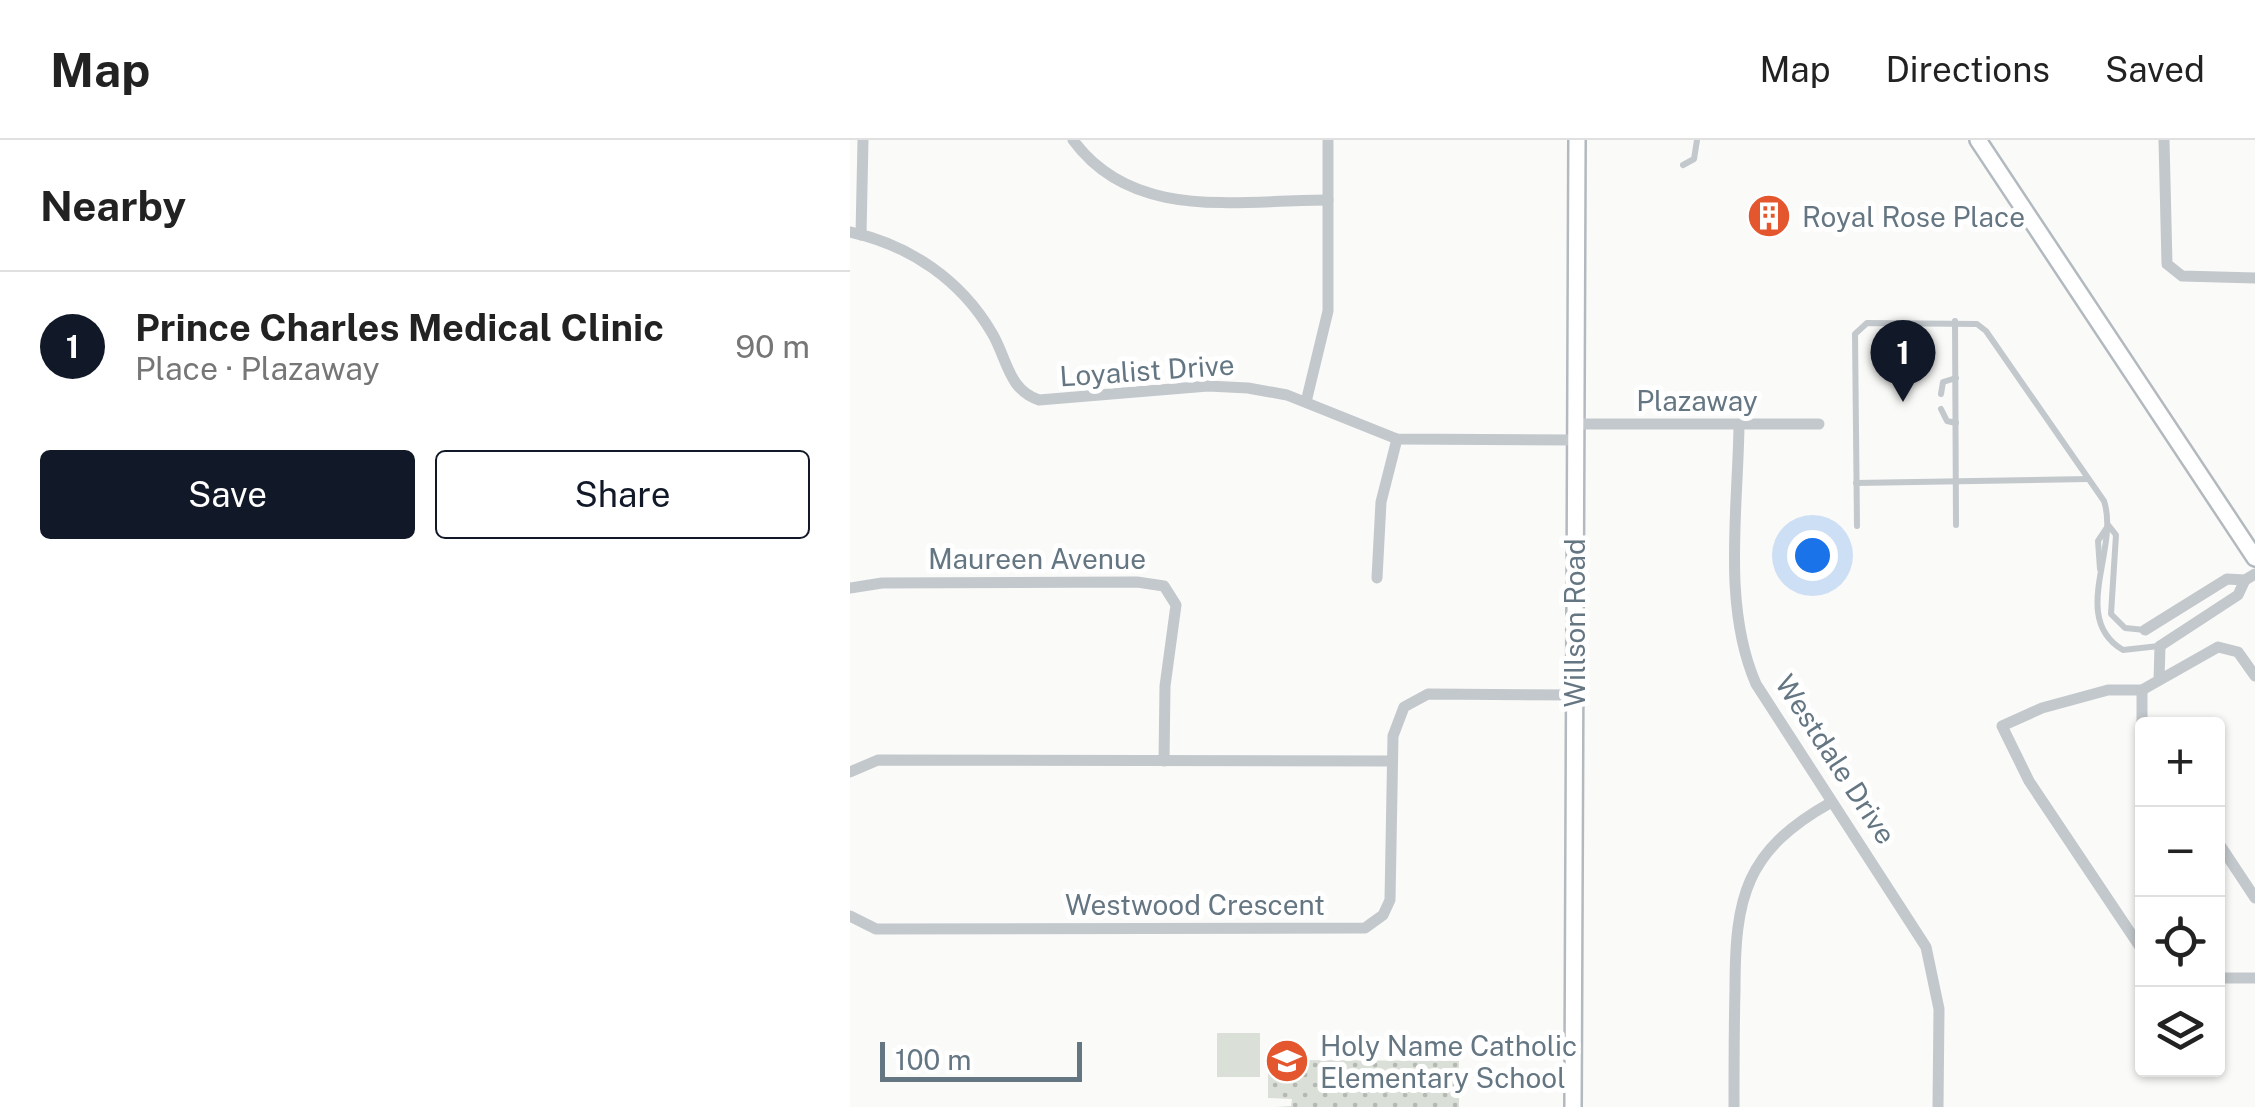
<!DOCTYPE html>
<meta charset="utf-8">
<style>
body{margin:0;font-family:"Public Sans",sans-serif;background:#f6f6f6;color:#222}
.controls{position:absolute;right:30px;bottom:30px;display:grid;overflow:hidden;border-radius:10px;box-shadow:0 2px 8px #0004}
.controls button{width:90px;height:90px;display:grid;place-items:center;padding:0;border:0;border-bottom:2px solid #e0e0e0;background:#fff;color:#222;font:50px sans-serif}
.scale{position:absolute;left:30px;bottom:25px;width:202px;box-sizing:border-box;padding-left:10px;border:5px solid #657683;border-top:0;font-size:28px;line-height:35px;white-space:nowrap;color:#657683;-webkit-text-stroke:8px #fff;paint-order:stroke}
.you{position:absolute;left:962px;top:415px;width:35px;height:35px;margin:-25px;border:8px solid #fff;border-radius:50%;background:#1a73e8;box-shadow:0 0 0 15px #1a73e833}
.badge{display:grid;place-items:center;width:65px;height:65px;border-radius:50%;background:#111827;color:#fff;font-size:32px;font-weight:700}
.pin{position:absolute;translate:-50% -82px;filter:drop-shadow(0 2px 5px #0008)}
.pin::after{content:'';position:absolute;top:52px;width:35px;height:30px;background:inherit;clip-path:polygon(0 0,100% 0,50% 100%)}
.list{margin:0;padding:0;list-style:none}
h2{display:flex;justify-content:space-between;align-items:center;height:130px;margin:0;padding:0 40px;font-size:42px}
h2 small{font-size:32px;font-weight:400;color:#767676}
.list li{display:grid;grid-template-columns:65px 1fr auto;gap:30px;align-items:center;box-sizing:border-box;height:150px;padding:0 40px;border-top:2px solid #e0e0e0}
.list b{display:block;font-size:38px;white-space:nowrap}
.list p{margin:0;font-size:32px;white-space:nowrap;color:#767676}
.list em{font-size:32px;font-style:normal;color:#767676}
.actions{display:flex;gap:20px;padding:30px 40px}
.actions a{flex:1;padding:22px 0;border:2px solid #111827;border-radius:10px;text-align:center;font-size:35px;color:#111827}
.actions .main{background:#111827;color:#fff}
.icon{flex:none;width:55px;height:55px;fill:none;stroke:currentColor;stroke-width:2;stroke-linecap:round;stroke-linejoin:round}
.map{position:relative;flex:none;width:1405px;height:967px;overflow:hidden}
header{display:flex;align-items:center;gap:60px;box-sizing:border-box;height:140px;padding:0 50px;background:#fff;border-bottom:2px solid #e0e0e0}
header strong{font-size:48px}
nav{display:flex;gap:55px;margin-inline-start:auto;font-size:35px}
main{display:flex}
aside{flex:1;background:#fff}
.map>svg:first-child{display:block}
</style>
<header>
<strong>Map</strong>
<nav><a>Map</a><a>Directions</a><a>Saved</a></nav>
</header>
<main>
<aside>
<h2>Nearby<small></small></h2>
<ul class="list">
<li><span class="badge">1</span><div><b>Prince Charles Medical Clinic</b><p>Place · Plazaway</p></div><em>90 m</em></li>
</ul>
<div class="actions"><a class="main">Save</a><a>Share</a></div>
</aside>
<div class="map">
<svg width="1405" height="967" viewBox="0 0 1405 967">
<defs>
<pattern id="park-dots" width="8" height="8" patternUnits="userSpaceOnUse" patternTransform="scale(2.5)"><rect width="8" height="8" fill="#dadfd7"/><path d="M2 2h.1M6 6h.1" fill="none" stroke="#b4b9b4" stroke-width="1.8" stroke-linecap="round"/></pattern>
</defs>
<rect width="100%" height="100%" fill="#fafaf8"/>
<path fill="url(#park-dots)" d="M443,920L609,921V967H426L441,966L442,959L418,958V929H442Z"/>
<rect fill="#dadfd7" x="367" y="893" width="43" height="44"/>
<g fill="none" stroke-linecap="round" stroke-linejoin="round">
<g stroke="#b3babf" stroke-width="20">
<g id="secondary">
<path d="M1128,0L1405,418"/>
<path d="M723,967L727,0"/>
</g>
</g>
<g stroke="#c3c8cc" stroke-width="6">
<path d="M833,25L844,19L847,0"/>
<path d="M1105,181L1106,385"/>
<path d="M1091,254L1093,242L1106,238"/>
<path d="M1091,269L1097,281L1106,283"/>
<path d="M1006,343L1238,339"/>
<path d="M1007,386L1005,194L1017,183L1127,184L1136,191L1254,361C1270,409 1219,478 1273,510L1309,506"/>
<path d="M1259,386L1266,395L1261,474L1275,488L1295,490"/>
<path d="M1250,429L1248,401L1256,389"/>
</g>
<g stroke="#c3c8cc" stroke-width="11">
<path d="M223,0C283,82 387,60 478,60"/>
<path d="M1314,0L1317,124L1332,136L1405,138"/>
<path d="M0,92C60,105 111,140 142,193C157,218 158,250 189,260L358,246L398,248L437,255L547,299L724,300"/>
<path d="M11,95L13,0"/>
<path d="M456,262L478,171V0"/>
<path d="M725,284H969"/>
<path d="M889,285C888,369 872,466 906,544L1076,807L1089,869L1088,967"/>
<path d="M527,438L531,362L547,299"/>
<path d="M0,448L32,443L287,442L314,446L326,465L315,546L314,621"/>
<path d="M1295,490L1377,439L1395,440L1405,434"/>
<path d="M1310,506L1388,455L1395,440"/>
<path d="M1309,540L1310,506"/>
<path d="M1292,550V585"/>
<path d="M0,632L28,620L542,621"/>
<path d="M1368,702L1405,758"/>
<path d="M0,776L26,789L515,788L533,775L540,760L543,596L554,567L578,554L724,555"/>
<path d="M1292,810L1179,641L1152,586L1192,568L1258,550H1292L1368,507L1388,512L1405,536"/>
<path d="M1368,838H1405"/>
<path d="M884,967C884,928 884,889 885,850C885,757 895,711 980,663"/>
</g>
<use href="#secondary" stroke="#fff" stroke-width="15"/>
</g>
<defs>
<g id="building-disc" transform="scale(2.25)"><circle r="9.5" fill="#e4572e" stroke="#fff"/><path d="M-4-6H4V6H1V3H-1V6H-4ZM-2.5-4.3h1.7v1.8h-1.7ZM.8-4.3h1.7v1.8H.8ZM-2.5-1h1.7V.8h-1.7ZM.8-1h1.7V.8H.8Z" fill="#fff"/></g>
<g id="school-disc" transform="scale(2.25)"><circle r="9.5" fill="#e4572e" stroke="#fff"/><path d="M0-5L7-2L0 1L-7-2ZM-4 1L0 2.5L4 1V4Q0 6-4 4Z" fill="#fff"/></g>
</defs>
<g fill-rule="evenodd">
<use href="#building-disc" x="919" y="76"/>
<use href="#school-disc" x="437" y="921"/>
</g>
<g text-anchor="middle" dominant-baseline="central" stroke-width="10" stroke-linejoin="round" paint-order="stroke">
<g font-size="28" fill="#657683" stroke="#fff" text-anchor="start">
<text x="952" y="76">Royal Rose Place</text>
<text x="470" y="905">Holy Name Catholic<tspan x="470" dy="32">Elementary School</tspan></text>
</g>
<g font-size="28" fill="#657683" stroke="#fff">
<text transform="translate(297 230) rotate(-4)">Loyalist Drive</text>
<text x="847" y="260">Plazaway</text>
<text x="187" y="418">Maureen Avenue</text>
<text transform="translate(724 483) rotate(-90)">Willson Road</text>
<text transform="translate(986 619) rotate(57)">Westdale Drive</text>
<text x="345" y="764">Westwood Crescent</text>
</g>
</g>
</svg>
<div class="controls">
<button>+</button>
<button>−</button>
<button><svg class="icon" aria-label="locate" viewBox="0 0 24 24"><circle cx="12" cy="12" r="6"/><path d="M12 2v4M12 18v4M2 12h4M18 12h4"/></svg></button>
<button><svg class="icon" aria-label="layers" viewBox="0 0 24 24"><path d="M12 4l9 5-9 5-9-5zM3 14l9 5 9-5"/></svg></button>
</div>
<div class="scale">100 m</div>
<div class="you"></div>
<div class="pin badge" style="left:1053px;top:262px">1</div>
</div>
</main>
